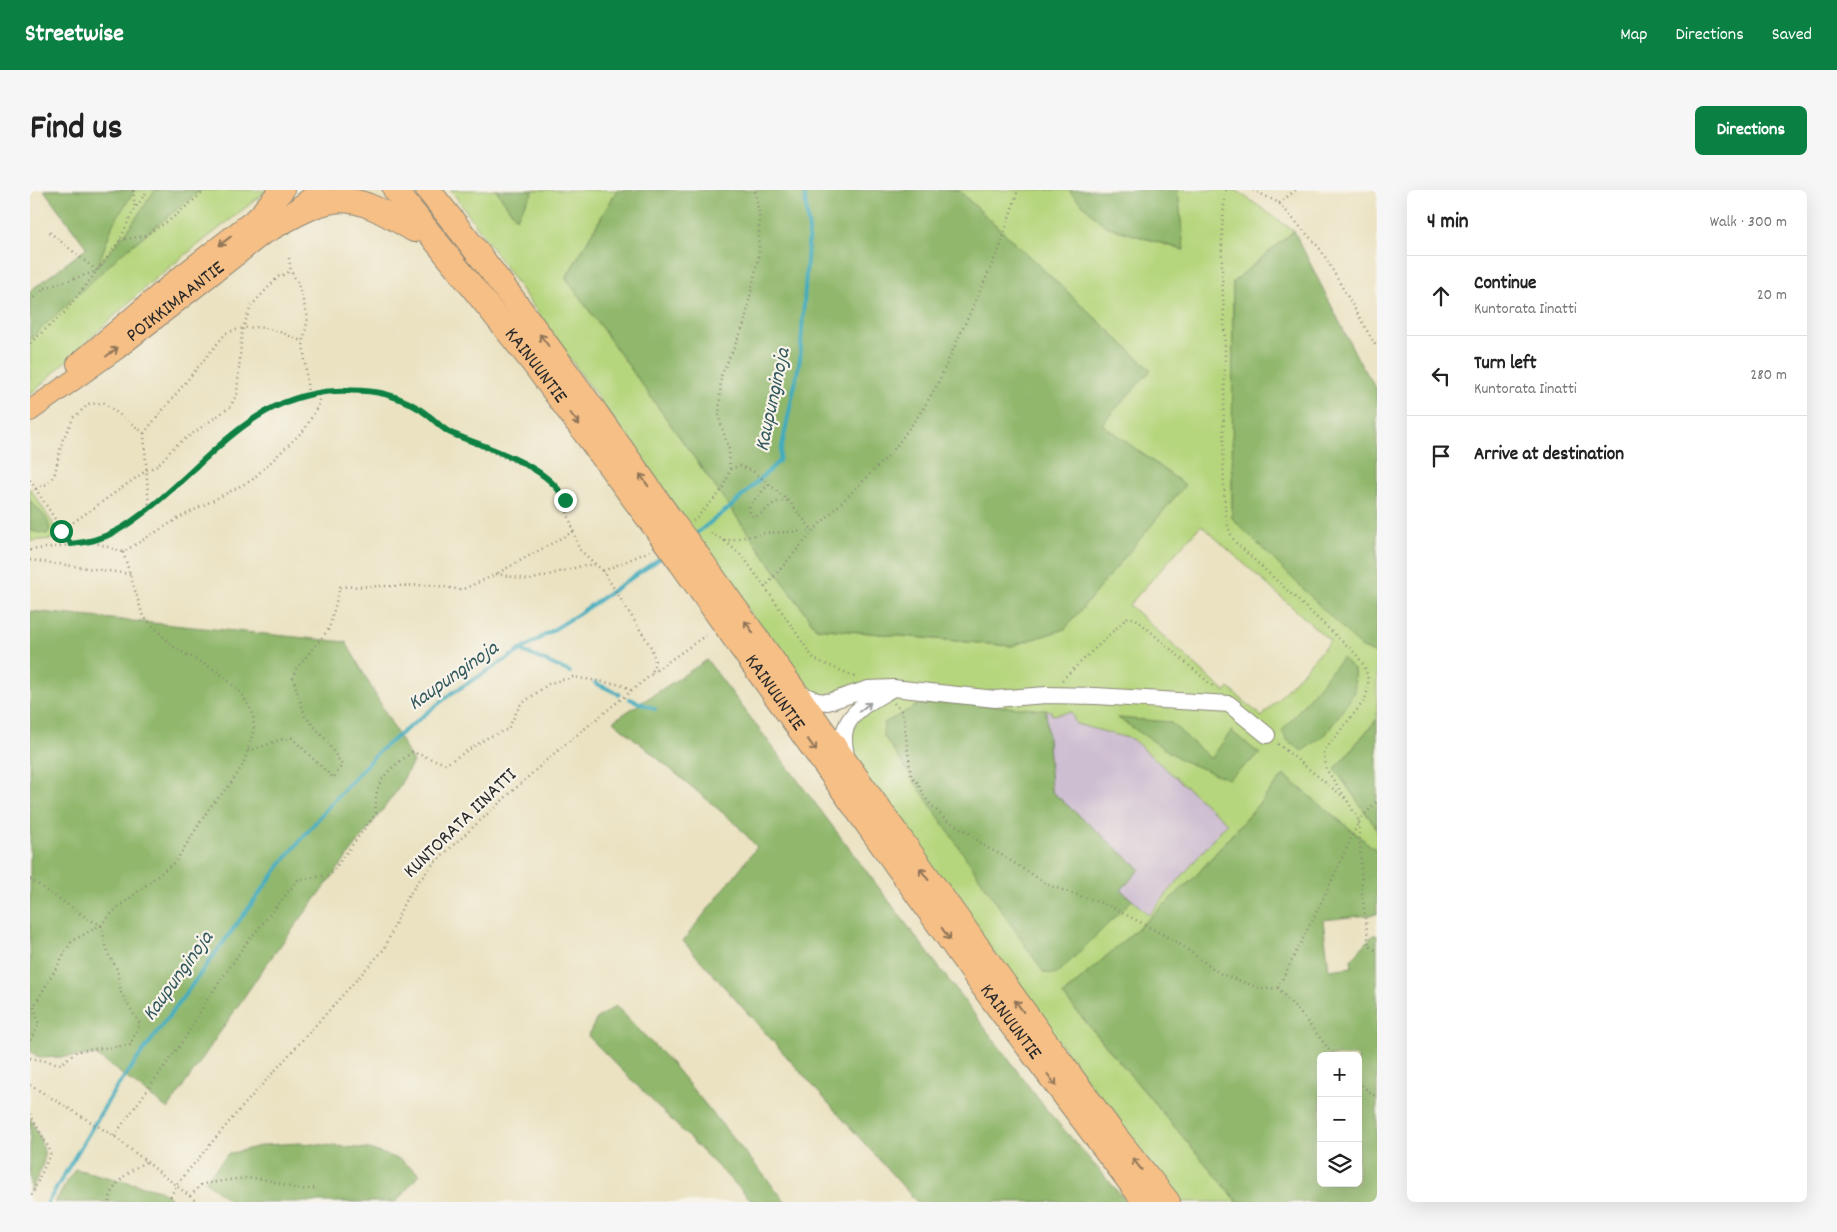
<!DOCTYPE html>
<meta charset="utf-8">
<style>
body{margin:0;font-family:Dekko,sans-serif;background:#f6f6f6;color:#222}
.controls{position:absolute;right:15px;bottom:15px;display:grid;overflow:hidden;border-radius:8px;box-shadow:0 5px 20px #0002}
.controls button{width:45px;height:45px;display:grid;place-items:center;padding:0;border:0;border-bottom:1px solid #e0e0e0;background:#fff;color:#222;font:25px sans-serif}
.stop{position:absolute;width:15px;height:15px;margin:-11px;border:4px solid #0b8043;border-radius:50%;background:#fff}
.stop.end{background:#0b8043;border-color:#fff;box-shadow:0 1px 5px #0008}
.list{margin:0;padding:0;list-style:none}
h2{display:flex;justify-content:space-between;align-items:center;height:65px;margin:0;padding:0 20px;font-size:21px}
h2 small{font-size:16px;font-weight:400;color:#767676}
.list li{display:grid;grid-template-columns:32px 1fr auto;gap:15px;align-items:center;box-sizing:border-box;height:80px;padding:0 20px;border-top:1px solid #e0e0e0}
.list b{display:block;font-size:19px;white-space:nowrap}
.list p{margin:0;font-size:16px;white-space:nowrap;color:#767676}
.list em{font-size:16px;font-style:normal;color:#767676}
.icon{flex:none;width:28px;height:28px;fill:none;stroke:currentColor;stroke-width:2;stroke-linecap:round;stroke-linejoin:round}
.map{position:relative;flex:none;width:1347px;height:1012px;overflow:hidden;border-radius:8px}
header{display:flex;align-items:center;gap:30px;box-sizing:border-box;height:70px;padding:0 25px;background:#0b8043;color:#fff}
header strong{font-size:24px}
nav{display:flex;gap:28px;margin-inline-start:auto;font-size:18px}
.intro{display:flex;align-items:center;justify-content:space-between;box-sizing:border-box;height:120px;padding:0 30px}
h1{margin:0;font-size:35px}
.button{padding:12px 22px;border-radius:8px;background:#0b8043;color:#fff;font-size:18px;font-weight:700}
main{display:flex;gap:30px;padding:0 30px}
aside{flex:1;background:#fff;border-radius:8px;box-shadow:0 5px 20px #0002}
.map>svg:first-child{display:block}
</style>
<header>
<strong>Streetwise</strong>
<nav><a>Map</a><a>Directions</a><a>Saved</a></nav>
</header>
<div class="intro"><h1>Find us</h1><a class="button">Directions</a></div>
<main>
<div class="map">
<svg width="1347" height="1012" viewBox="0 0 1347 1012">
<rect width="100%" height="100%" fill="#f7f3e8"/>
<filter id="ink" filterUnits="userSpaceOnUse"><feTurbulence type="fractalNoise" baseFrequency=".02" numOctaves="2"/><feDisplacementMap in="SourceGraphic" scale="10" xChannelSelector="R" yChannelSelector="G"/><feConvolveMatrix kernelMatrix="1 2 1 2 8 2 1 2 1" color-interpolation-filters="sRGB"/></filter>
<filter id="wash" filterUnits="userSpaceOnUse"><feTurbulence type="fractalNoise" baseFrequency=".0096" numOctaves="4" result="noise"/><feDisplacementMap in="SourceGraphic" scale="20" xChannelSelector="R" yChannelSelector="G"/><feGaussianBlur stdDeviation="1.12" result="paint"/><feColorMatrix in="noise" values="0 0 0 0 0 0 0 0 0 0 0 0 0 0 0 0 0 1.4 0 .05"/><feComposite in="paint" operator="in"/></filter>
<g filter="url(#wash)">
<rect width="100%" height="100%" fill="#eae2c1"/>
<path fill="#cebed1" d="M983,519L1021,521L1022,525L1041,522L1145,526L1216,612L1118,725L1091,700L1110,679L982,567Z"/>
<g fill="#b6d67d" stroke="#708054" fill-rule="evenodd">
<path d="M14,0H238L122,91L0,205V101L57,58Z"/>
<path d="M421,0H466L486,28L504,0H587L536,88L786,438L981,456L1035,439L1071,234L1121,180L928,0H1038L1075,36L1153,60L1148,0H1206L1264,41L1203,92L1202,328L1331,457L1347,464V529L1305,579L1347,639V661L1254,585L1164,688L1033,805L1208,1012H1152L1093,940L826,574C824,568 821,561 821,555C820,529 846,512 868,506L791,505L782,501L754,471ZM1171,335L1300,451L1232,527L1199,498L1195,502L1099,415ZM1016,520L1021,521L1022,525L1041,522L1046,534L1102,549L1197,633L1119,725L1091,700L1110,679L1021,601Z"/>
<path d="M0,298L32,348L0,351Z"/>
</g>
<g fill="#90b76c" stroke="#5e714c" fill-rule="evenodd">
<path d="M14,0H105L83,34L68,75L97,41L125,0H171L90,65L0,149V101L57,58Z"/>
<path d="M466,0H504L486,28Z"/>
<path d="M587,0H928L1121,180L1072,234L1155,295L1035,439L981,456L786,438L536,88Z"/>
<path d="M1038,0H1148L1154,60L1075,36Z"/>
<path d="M1264,41L1329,171L1347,199V464L1331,457L1202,328L1203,92Z"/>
<path d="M0,310L16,328L20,338L17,344L0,341Z"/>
<path d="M0,421L316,452L383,572L366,602L235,776L138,919L66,865L10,868L0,861Z"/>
<path d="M1312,468L1324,479L1325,502L1296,544L1272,561L1257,550L1252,541Z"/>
<path d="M677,470L1016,919L1097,1012H887L653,751L727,657L706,634L583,531Z"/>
<path d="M916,512L1016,520L1021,601L1110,679L1091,700L1102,710L1027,784L1014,783L853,545L854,533L886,516Z"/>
<path d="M1088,528L1140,532L1181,569L1201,541L1230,564L1198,589L1153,571Z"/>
<path d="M1347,529V639L1305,579Z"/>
<path d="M1254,585L1347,661V724L1293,730L1299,780L1322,777L1321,770L1343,745H1347V1012H1208L1033,805L1164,688ZM1291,866H1328V993H1291Z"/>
<path d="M586,816L642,874L756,1012H723L558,846L567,828Z"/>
<path d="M0,928C19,966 19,965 0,1002Z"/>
<path d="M270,953L339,959L369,969L390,984L366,1012H201L175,991L198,964L234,955Z"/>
<path d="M45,979L130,1000L145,1012H25Z"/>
</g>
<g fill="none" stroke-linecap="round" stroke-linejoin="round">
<g stroke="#3eabbd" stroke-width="4">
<path d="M663,346L704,314L749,271L770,169L779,41L774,0"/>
<path d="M490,460L540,482"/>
<path d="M565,493L589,504"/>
<path d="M600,509L625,519"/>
<path d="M18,1012L84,901L251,674L298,617L349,561L422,503L547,425L635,365"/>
</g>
</g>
</g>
<g filter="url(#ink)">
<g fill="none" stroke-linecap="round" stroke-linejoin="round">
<g stroke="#8a8676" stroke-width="18">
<g id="minor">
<path d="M863,498L965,509L1017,505L1066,506L1199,514L1237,545"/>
<path d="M767,502L787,511L798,512L838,499L863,498C847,508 823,518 816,537C811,548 816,562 817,572"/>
</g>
</g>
<g stroke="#8a8676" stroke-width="22">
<g id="major">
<path d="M47,174L143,92L247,11"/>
<path id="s1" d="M0,221L87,159L290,0"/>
</g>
</g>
<g stroke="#8a8676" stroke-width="26">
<g id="highway">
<path id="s2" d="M365,0L504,174L627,340"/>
<path d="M398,0C484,106 563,217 641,330"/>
<path d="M234,21L252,0"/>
<path d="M238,40C306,1 318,0 384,40"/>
<path d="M665,362L1013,848L1082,942L1138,1012"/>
<path id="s3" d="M651,373L962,809L1115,1012"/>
</g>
</g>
<g stroke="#8a8676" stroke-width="2.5" stroke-dasharray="1 4" stroke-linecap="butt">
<path d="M103,0L105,18"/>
<path d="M1196,0C1188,52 1194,107 1195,160C1195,204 1192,248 1194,293C1195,314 1194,334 1205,352L1325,463C1338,479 1342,493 1334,511L1294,561L1296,579L1317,610"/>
<path d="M1223,0L1249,13L1291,60L1347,158"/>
<path d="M1249,13L1266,0"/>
<path d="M90,50L114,46L140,30L176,0"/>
<path d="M259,68L261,81L268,94L278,128L273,152L278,203"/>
<path d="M0,111L15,98L67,81L17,40"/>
<path d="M0,153L34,123L67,81L90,50L102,23L118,0"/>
<path d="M114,243L119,319"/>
<path d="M700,279L710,276L723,281L759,311L783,341"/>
<path d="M0,290L41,354"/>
<path d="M739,294L719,316L720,323L724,327C740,322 738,309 759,311"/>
<path d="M6,299L19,293L25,283L32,251L44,227L59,214L74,213L114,243L196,143C227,132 244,138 273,152"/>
<path d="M663,331L687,306L695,295L700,279L699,260L689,228L691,186L714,135L729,64V24L725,0"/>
<path d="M31,341L117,280L127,276L145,256L200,217L207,204L212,141L221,116L248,87L261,81"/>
<path d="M681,343L695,351L735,343L781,341"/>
<path d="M695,351L713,367L735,397L783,341L862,262L893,219L907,195L970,57L988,0"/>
<path d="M63,352L93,362L149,328L222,290L275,239L289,214V202"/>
<path d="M0,360L62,352L101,333L152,291L216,233L250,212L289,202L330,200L356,204L374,211L398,225L417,242L516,286L530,299L549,359L573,381L621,457L625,470L622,484L521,566L405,672L387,693L374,713L355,758L205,925L147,994L138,1012"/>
<path d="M0,370L100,384"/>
<path d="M573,381L620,361"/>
<path d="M468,383L544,341"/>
<path d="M735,397L784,469L826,487"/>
<path d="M622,483L676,445"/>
<path d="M1032,490L1098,427L1106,429L1185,498"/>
<path d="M864,513L873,523L881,586L887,592L898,612L916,630L938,642L955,657L970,664L1020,696L1078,715L1145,751L1191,784L1232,799L1248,798L1276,830L1304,866"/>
<path d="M1248,554L1317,610L1329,631L1332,702L1339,756L1347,761"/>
<path d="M218,560C235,558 246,548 262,548L303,588L312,575L296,550L275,526L263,488L266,479L299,439L310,397L403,395L431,400L467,384L500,390L555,375H566"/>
<path d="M0,689L60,730L71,735"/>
<path d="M1248,798L1297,701L1329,631L1347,611"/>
<path d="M0,850L9,835L4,816L42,751L71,735L85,720L146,671L180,617L199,596L213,575L224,539L223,524L212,504L190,483L145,458L113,426L93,362"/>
<path d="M0,868L31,874L47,861L100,855L110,834L91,803L87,779L78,764L71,735"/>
<path d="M1328,892L1347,908"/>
<path d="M0,895L84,946L167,1012"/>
<path d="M0,924L21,962L0,1009"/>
<path d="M84,946L155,848L175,813L215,755L268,690L300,685L346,623C343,589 358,581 382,562L416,574L457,548L478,539L490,515L520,493L543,487L592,495L601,500"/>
<path d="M160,1006L172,994C190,992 213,986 232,989C251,992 265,1003 285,998"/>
<path d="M79,1012C83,992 99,981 117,971"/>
</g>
<use href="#minor" stroke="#fff" stroke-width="16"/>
<use href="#major" stroke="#f5bf86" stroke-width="20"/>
<use href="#highway" stroke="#f5bf86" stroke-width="24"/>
<g stroke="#8a8676" stroke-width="26" stroke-linecap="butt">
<g id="highway-bridge">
<path d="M641,330L665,362"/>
<path d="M627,340L651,373"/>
</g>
</g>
<use href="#highway-bridge" stroke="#f5bf86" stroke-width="24"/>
</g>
<defs><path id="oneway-shaft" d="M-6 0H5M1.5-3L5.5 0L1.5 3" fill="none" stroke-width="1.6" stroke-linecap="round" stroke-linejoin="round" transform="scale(1.25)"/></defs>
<g stroke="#907558">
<use href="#oneway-shaft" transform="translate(195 51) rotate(142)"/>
<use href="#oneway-shaft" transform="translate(514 150) rotate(-127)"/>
<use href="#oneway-shaft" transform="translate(82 162) rotate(-37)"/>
<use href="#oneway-shaft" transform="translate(545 229) rotate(53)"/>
<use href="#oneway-shaft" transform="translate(614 290) rotate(-125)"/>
<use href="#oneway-shaft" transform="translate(719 437) rotate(-125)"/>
<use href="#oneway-shaft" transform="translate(782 555) rotate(54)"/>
<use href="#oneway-shaft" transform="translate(894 684) rotate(-126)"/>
<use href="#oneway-shaft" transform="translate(916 744) rotate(55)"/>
<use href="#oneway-shaft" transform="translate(989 816) rotate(-126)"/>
<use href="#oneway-shaft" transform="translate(1022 890) rotate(53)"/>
<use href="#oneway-shaft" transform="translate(1107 974) rotate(-128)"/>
</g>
<use stroke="#a0a0a0" href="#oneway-shaft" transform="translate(835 517) rotate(-38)"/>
</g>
<g fill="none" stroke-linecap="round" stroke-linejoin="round" filter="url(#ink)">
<path stroke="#0b8043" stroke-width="6" d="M31,341L41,354C78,351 99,335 127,312C185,264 226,205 306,201C323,200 339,200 355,204C370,208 387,216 399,226C407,232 413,240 423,244C457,258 518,275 535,310"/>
</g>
<g text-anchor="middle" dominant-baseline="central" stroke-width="4.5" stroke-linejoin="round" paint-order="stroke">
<g font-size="20" fill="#2b2b2b" stroke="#f7f3e8">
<text stroke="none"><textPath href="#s1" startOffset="182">POIKKIMAANTIE</textPath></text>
<text stroke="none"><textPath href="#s2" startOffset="225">KAINUUNTIE</textPath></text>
<text stroke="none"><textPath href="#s3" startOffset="160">KAINUUNTIE</textPath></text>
<text transform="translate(431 634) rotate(-44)">KUNTORATA IINATTI</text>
<text stroke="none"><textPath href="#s3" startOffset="565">KAINUUNTIE</textPath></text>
</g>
<g font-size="21" font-style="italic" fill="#32585e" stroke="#f7f3e8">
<text transform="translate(744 210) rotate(-78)">Kaupunginoja</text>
<text transform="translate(424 487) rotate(-35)">Kaupunginoja</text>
<text transform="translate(149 787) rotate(-54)">Kaupunginoja</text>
</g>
</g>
</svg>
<div class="controls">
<button>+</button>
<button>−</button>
<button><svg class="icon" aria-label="layers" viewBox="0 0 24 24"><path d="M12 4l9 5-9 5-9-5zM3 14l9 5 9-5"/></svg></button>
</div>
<div class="stop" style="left:31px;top:341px"></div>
<div class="stop end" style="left:535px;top:310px"></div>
</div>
<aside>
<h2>4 min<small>Walk · 300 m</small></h2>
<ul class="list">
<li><svg class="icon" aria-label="ahead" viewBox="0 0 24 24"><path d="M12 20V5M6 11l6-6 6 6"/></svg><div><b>Continue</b><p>Kuntorata Iinatti</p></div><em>20 m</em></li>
<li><svg class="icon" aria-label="left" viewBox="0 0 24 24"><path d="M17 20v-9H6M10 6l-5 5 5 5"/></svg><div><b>Turn left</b><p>Kuntorata Iinatti</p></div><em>280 m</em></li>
<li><svg class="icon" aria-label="arrive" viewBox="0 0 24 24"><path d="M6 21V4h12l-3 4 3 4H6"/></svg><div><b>Arrive at destination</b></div></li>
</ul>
</aside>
</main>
